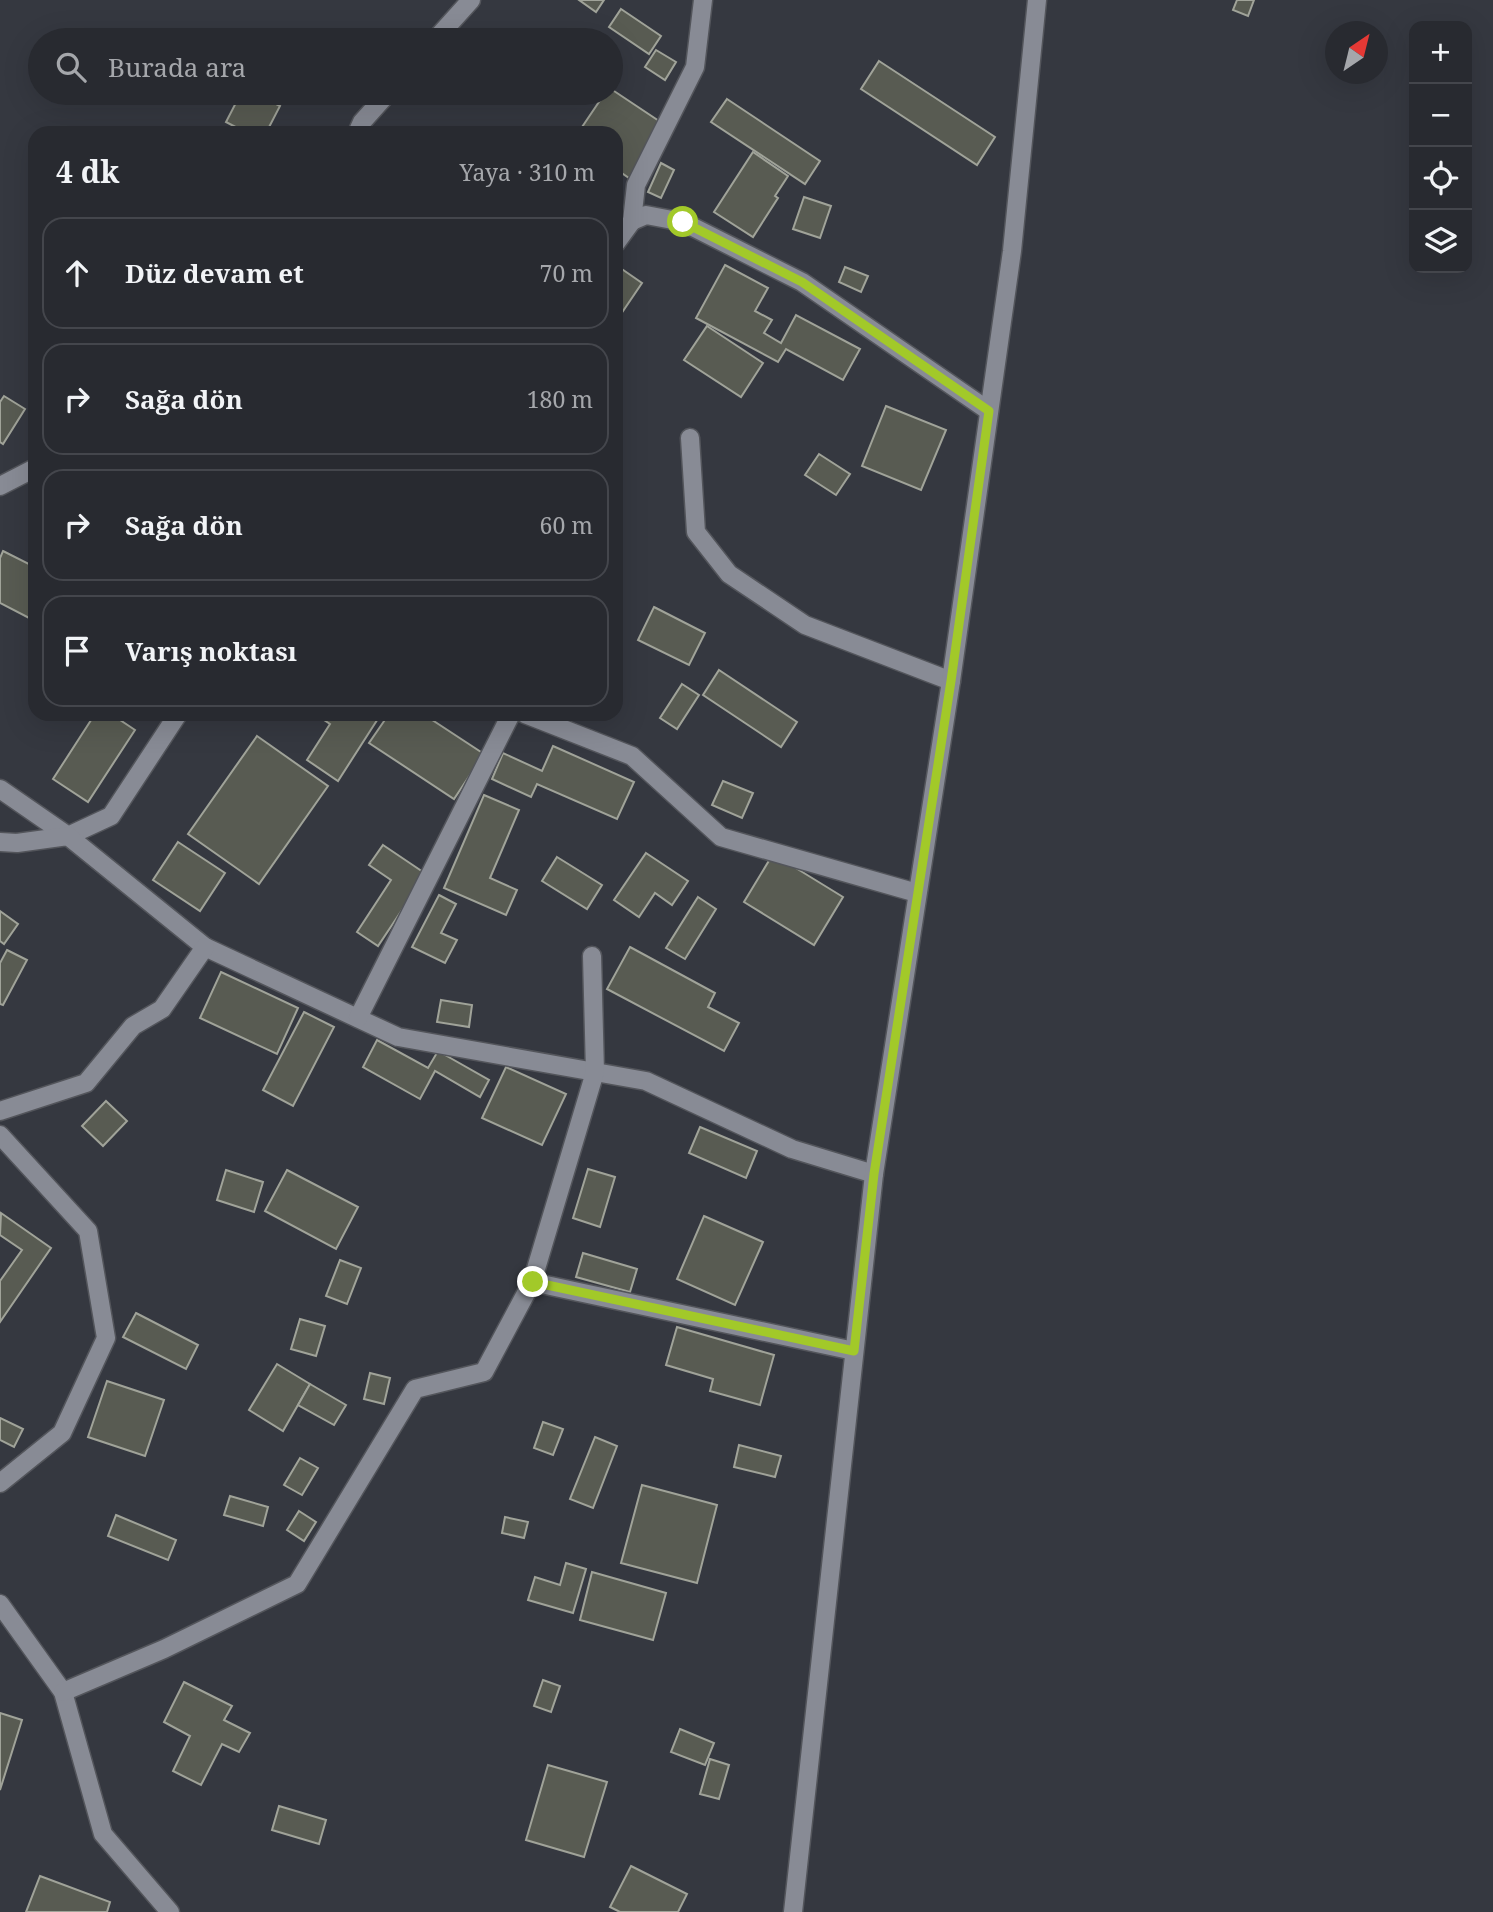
<!DOCTYPE html>
<html lang="tr">
<meta charset="utf-8">
<style>
body{margin:0;font-family:"Noto Serif",serif;background:#303238;color:#f1f3f6}
.controls{position:absolute;right:21px;top:21px;display:grid;overflow:hidden;border-radius:14px;box-shadow:0 7px 28px #0002}
.controls button{width:63px;height:63px;display:grid;place-items:center;padding:0;border:0;border-bottom:2px solid #44464c;background:#282a30;color:#f1f3f6;font:35px sans-serif}
.compass{position:absolute;left:1325px;top:21px;width:63px;height:63px;border-radius:50%;background:#282a30;box-shadow:0 7px 28px #0002;rotate:35deg}
.stop{position:absolute;width:21px;height:21px;margin:-16px;border:5px solid #a2c929;border-radius:50%;background:#fff}
.stop.end{background:#a2c929;border-color:#fff;box-shadow:0 2px 7px #0008}
.list{margin:0;padding:0;list-style:none}
h2{display:flex;justify-content:space-between;align-items:center;height:91px;margin:0;padding:0 28px;font-size:30px}
h2 small{font-size:23px;font-weight:400;color:#a5a7ab}
.list li{display:grid;grid-template-columns:46px 1fr auto;gap:21px;align-items:center;box-sizing:border-box;height:112px;margin:0 14px 14px;padding:0 14px;border:2px solid #44464c;border-radius:21px}
.list b{display:block;font-size:26px;white-space:nowrap}
.list em{font-size:23px;font-style:normal;color:#a5a7ab}
.icon{flex:none;width:38px;height:38px;fill:none;stroke:currentColor;stroke-width:2;stroke-linecap:round;stroke-linejoin:round}
.map{position:relative;flex:none;width:1493px;height:1912px;overflow:hidden}
.search{position:absolute;background:#282a30;box-shadow:0 7px 28px #0002;left:28px;top:28px;width:595px;height:77px;display:flex;align-items:center;gap:18px;box-sizing:border-box;padding:0 24px;border-radius:38px;color:#a5a7ab;font-size:26px}
.panel{position:absolute;background:#282a30;box-shadow:0 7px 28px #0002;left:28px;top:126px;width:595px;height:595px;border-radius:21px}
.map>svg:first-child{display:block}
</style>
<div class="map">
<svg width="1493" height="1912" viewBox="0 0 1493 1912">
<rect width="100%" height="100%" fill="#353840"/>
<g fill="#585b52" stroke="#a0a399" stroke-width="2">
<path d="M579,0H604L596,12Z"/>
<path d="M1237,0H1254L1248,16L1233,10Z"/>
<path d="M621,9L661,36L649,54L609,27Z"/>
<path d="M656,50L676,62L665,80L645,67Z"/>
<path d="M879,61L995,137L977,165L861,89Z"/>
<path d="M611,89L665,125L629,178L616,169V133H578L605,93H611Z"/>
<path d="M241,93H255L280,106L266,133H247L226,122Z"/>
<path d="M727,99L820,161L805,184L711,122Z"/>
<path d="M753,152L788,176L775,196L778,198L753,237L714,212Z"/>
<path d="M661,163L674,170L661,198L648,192Z"/>
<path d="M804,197L831,206L820,238L793,229Z"/>
<path d="M616,265L642,283L621,314L616,310Z"/>
<path d="M725,265L768,288L755,311L772,320L764,333L781,343L796,315L860,349L843,380L786,349L778,362L696,318Z"/>
<path d="M845,267L868,276L861,292L839,282Z"/>
<path d="M707,326L763,363L741,397L684,360Z"/>
<path d="M4,396L25,409L3,444L0,442V402Z"/>
<path d="M886,406L946,430L921,490L862,466Z"/>
<path d="M819,454L850,474L836,495L805,475Z"/>
<path d="M3,551L35,567V621L0,603V558Z"/>
<path d="M654,607L705,633L689,665L638,640Z"/>
<path d="M719,670L797,722L781,747L703,695Z"/>
<path d="M682,684L699,695L677,729L660,718Z"/>
<path d="M95,714H111L135,730L88,802L53,779Z"/>
<path d="M315,714H381L338,781L307,760L330,724Z"/>
<path d="M389,714H423L484,754L454,799L369,743Z"/>
<path d="M257,736L328,786L259,884L188,834Z"/>
<path d="M553,746L634,782L617,819L537,784L531,797L492,779L503,753L542,771Z"/>
<path d="M723,781L753,793L742,818L712,805Z"/>
<path d="M484,795L519,810L490,878L517,890L506,915L444,888Z"/>
<path d="M178,842L225,873L200,911L153,880Z"/>
<path d="M383,845L426,874L378,946L357,932L391,880L369,865Z"/>
<path d="M646,853L688,881L672,905L655,893L639,917L614,900Z"/>
<path d="M773,854L843,897L814,945L744,902Z"/>
<path d="M557,857L602,885L587,909L542,881Z"/>
<path d="M439,895L456,904L441,933L457,940L445,963L412,947Z"/>
<path d="M698,897L716,909L685,959L666,948Z"/>
<path d="M0,911L18,924L4,944L0,941Z"/>
<path d="M630,947L715,993L708,1007L739,1023L724,1051L607,989Z"/>
<path d="M7,950L27,960L3,1005L0,1004V963Z"/>
<path d="M221,972L298,1008L277,1054L200,1018Z"/>
<path d="M441,1000L472,1005L469,1027L437,1022Z"/>
<path d="M304,1012L334,1027L293,1106L263,1090Z"/>
<path d="M377,1040L428,1068L438,1051L489,1080L480,1097L435,1071L420,1099L363,1067Z"/>
<path d="M506,1067L566,1094L542,1145L482,1118Z"/>
<path d="M106,1101L127,1121L103,1146L82,1126Z"/>
<path d="M700,1127L757,1151L746,1178L689,1153Z"/>
<path d="M588,1169L615,1177L600,1227L573,1218Z"/>
<path d="M226,1170L263,1182L254,1212L217,1200Z"/>
<path d="M287,1170L358,1207L336,1249L265,1211Z"/>
<path d="M1,1213L51,1248L0,1322V1281L22,1250L0,1235Z"/>
<path d="M704,1216L763,1242L735,1305L677,1279Z"/>
<path d="M583,1253L637,1269L630,1292L576,1277Z"/>
<path d="M340,1260L361,1268L347,1304L326,1296Z"/>
<path d="M136,1313L198,1345L186,1369L123,1337Z"/>
<path d="M300,1319L325,1326L316,1356L291,1349Z"/>
<path d="M677,1327L774,1355L760,1405L710,1391L713,1379L666,1365Z"/>
<path d="M277,1364L310,1384L283,1431L249,1410Z"/>
<path d="M370,1373L390,1378L384,1404L364,1399Z"/>
<path d="M107,1381L164,1400L145,1456L88,1437Z"/>
<path d="M310,1384L346,1405L334,1425L298,1405Z"/>
<path d="M0,1418L23,1429L14,1447L0,1440Z"/>
<path d="M543,1422L563,1429L553,1455L534,1448Z"/>
<path d="M595,1437L617,1446L593,1508L570,1499Z"/>
<path d="M739,1445L781,1456L775,1477L734,1467Z"/>
<path d="M300,1458L318,1468L302,1495L284,1485Z"/>
<path d="M642,1485L717,1505L697,1583L621,1563Z"/>
<path d="M230,1496L268,1507L263,1526L224,1515Z"/>
<path d="M299,1511L316,1522L304,1541L287,1530Z"/>
<path d="M116,1515L176,1540L168,1560L108,1536Z"/>
<path d="M505,1517L528,1522L524,1538L502,1533Z"/>
<path d="M566,1563L586,1569L573,1613L528,1600L535,1577L560,1585Z"/>
<path d="M592,1572L666,1593L653,1640L580,1620Z"/>
<path d="M543,1680L560,1686L551,1712L534,1706Z"/>
<path d="M184,1682L232,1706L224,1720L250,1733L239,1752L222,1744L201,1785L173,1771L190,1736L164,1722Z"/>
<path d="M0,1713L22,1720L0,1790Z"/>
<path d="M680,1729L714,1743L705,1765L671,1752Z"/>
<path d="M710,1759L729,1765L719,1799L700,1794Z"/>
<path d="M548,1765L607,1782L584,1857L526,1840Z"/>
<path d="M279,1806L326,1820L319,1844L272,1830Z"/>
<path d="M631,1866L687,1894L678,1912H620L610,1907Z"/>
<path d="M40,1876L110,1902L107,1912H26Z"/>
</g>
<g fill="none" stroke-linecap="round" stroke-linejoin="round">
<g stroke="#53555b" stroke-width="21">
<g id="minor">
<path d="M435,40L471,0"/>
<path d="M357,133L362,122L388,93"/>
<path d="M632,221L646,215L683,222L802,282L989,411"/>
<path d="M616,243L632,221L636,185L695,67L703,0"/>
<path d="M690,438L696,532L729,574L805,625L951,681"/>
<path d="M0,486L35,468"/>
<path d="M525,714L632,756L721,837L917,893"/>
<path d="M0,789L68,836L111,816L178,714"/>
<path d="M0,842L17,843L68,836L205,947L398,1037L646,1081L792,1149L874,1174"/>
<path d="M358,1018L511,714"/>
<path d="M0,1111L86,1083L133,1026L162,1009L205,947"/>
<path d="M0,1135L88,1231L106,1338L62,1433L0,1483"/>
<path d="M532,1282L854,1351"/>
<path d="M0,1604L63,1692L103,1834L170,1912"/>
<path d="M63,1692L164,1649L297,1584L415,1389L484,1372L532,1282L595,1072L592,956"/>
<path d="M793,1912L874,1174L951,681L1012,251L1037,0"/>
</g>
</g>
<use href="#minor" stroke="#888b95" stroke-width="18"/>
</g>
<g fill="none" stroke-linecap="round" stroke-linejoin="round">
<path stroke="#a2c929" stroke-width="9" d="M533,1282L854,1351L874,1174L951,681L989,411L802,282L683,222"/>
</g>
</svg>
<div class="controls">
<button>+</button>
<button>−</button>
<button><svg class="icon" aria-label="locate" viewBox="0 0 24 24"><circle cx="12" cy="12" r="6"/><path d="M12 2v4M12 18v4M2 12h4M18 12h4"/></svg></button>
<button><svg class="icon" aria-label="layers" viewBox="0 0 24 24"><path d="M12 4l9 5-9 5-9-5zM3 14l9 5 9-5"/></svg></button>
</div>
<svg class="compass" viewBox="-18 -18 36 36"><path d="M0-13l5 13h-10z" fill="#e53935"/><path d="M0 13l5-13h-10z" fill="#a5a7ab"/></svg>
<div class="stop" style="left:683px;top:222px"></div>
<div class="stop end" style="left:533px;top:1282px"></div>
<div class="search"><svg class="icon" aria-label="search" viewBox="0 0 24 24"><circle cx="10" cy="10" r="6"/><path d="M15 15l6 6"/></svg>Burada ara</div>
<section class="panel">
<h2>4 dk<small>Yaya · 310 m</small></h2>
<ul class="list">
<li><svg class="icon" aria-label="ahead" viewBox="0 0 24 24"><path d="M12 20V5M6 11l6-6 6 6"/></svg><div><b>Düz devam et</b></div><em>70 m</em></li>
<li><svg class="icon" aria-label="right" viewBox="0 0 24 24"><path d="M7 20v-9h11M14 6l5 5-5 5"/></svg><div><b>Sağa dön</b></div><em>180 m</em></li>
<li><svg class="icon" aria-label="right" viewBox="0 0 24 24"><path d="M7 20v-9h11M14 6l5 5-5 5"/></svg><div><b>Sağa dön</b></div><em>60 m</em></li>
<li><svg class="icon" aria-label="arrive" viewBox="0 0 24 24"><path d="M6 21V4h12l-3 4 3 4H6"/></svg><div><b>Varış noktası</b></div></li>
</ul>
</section>
</div>
